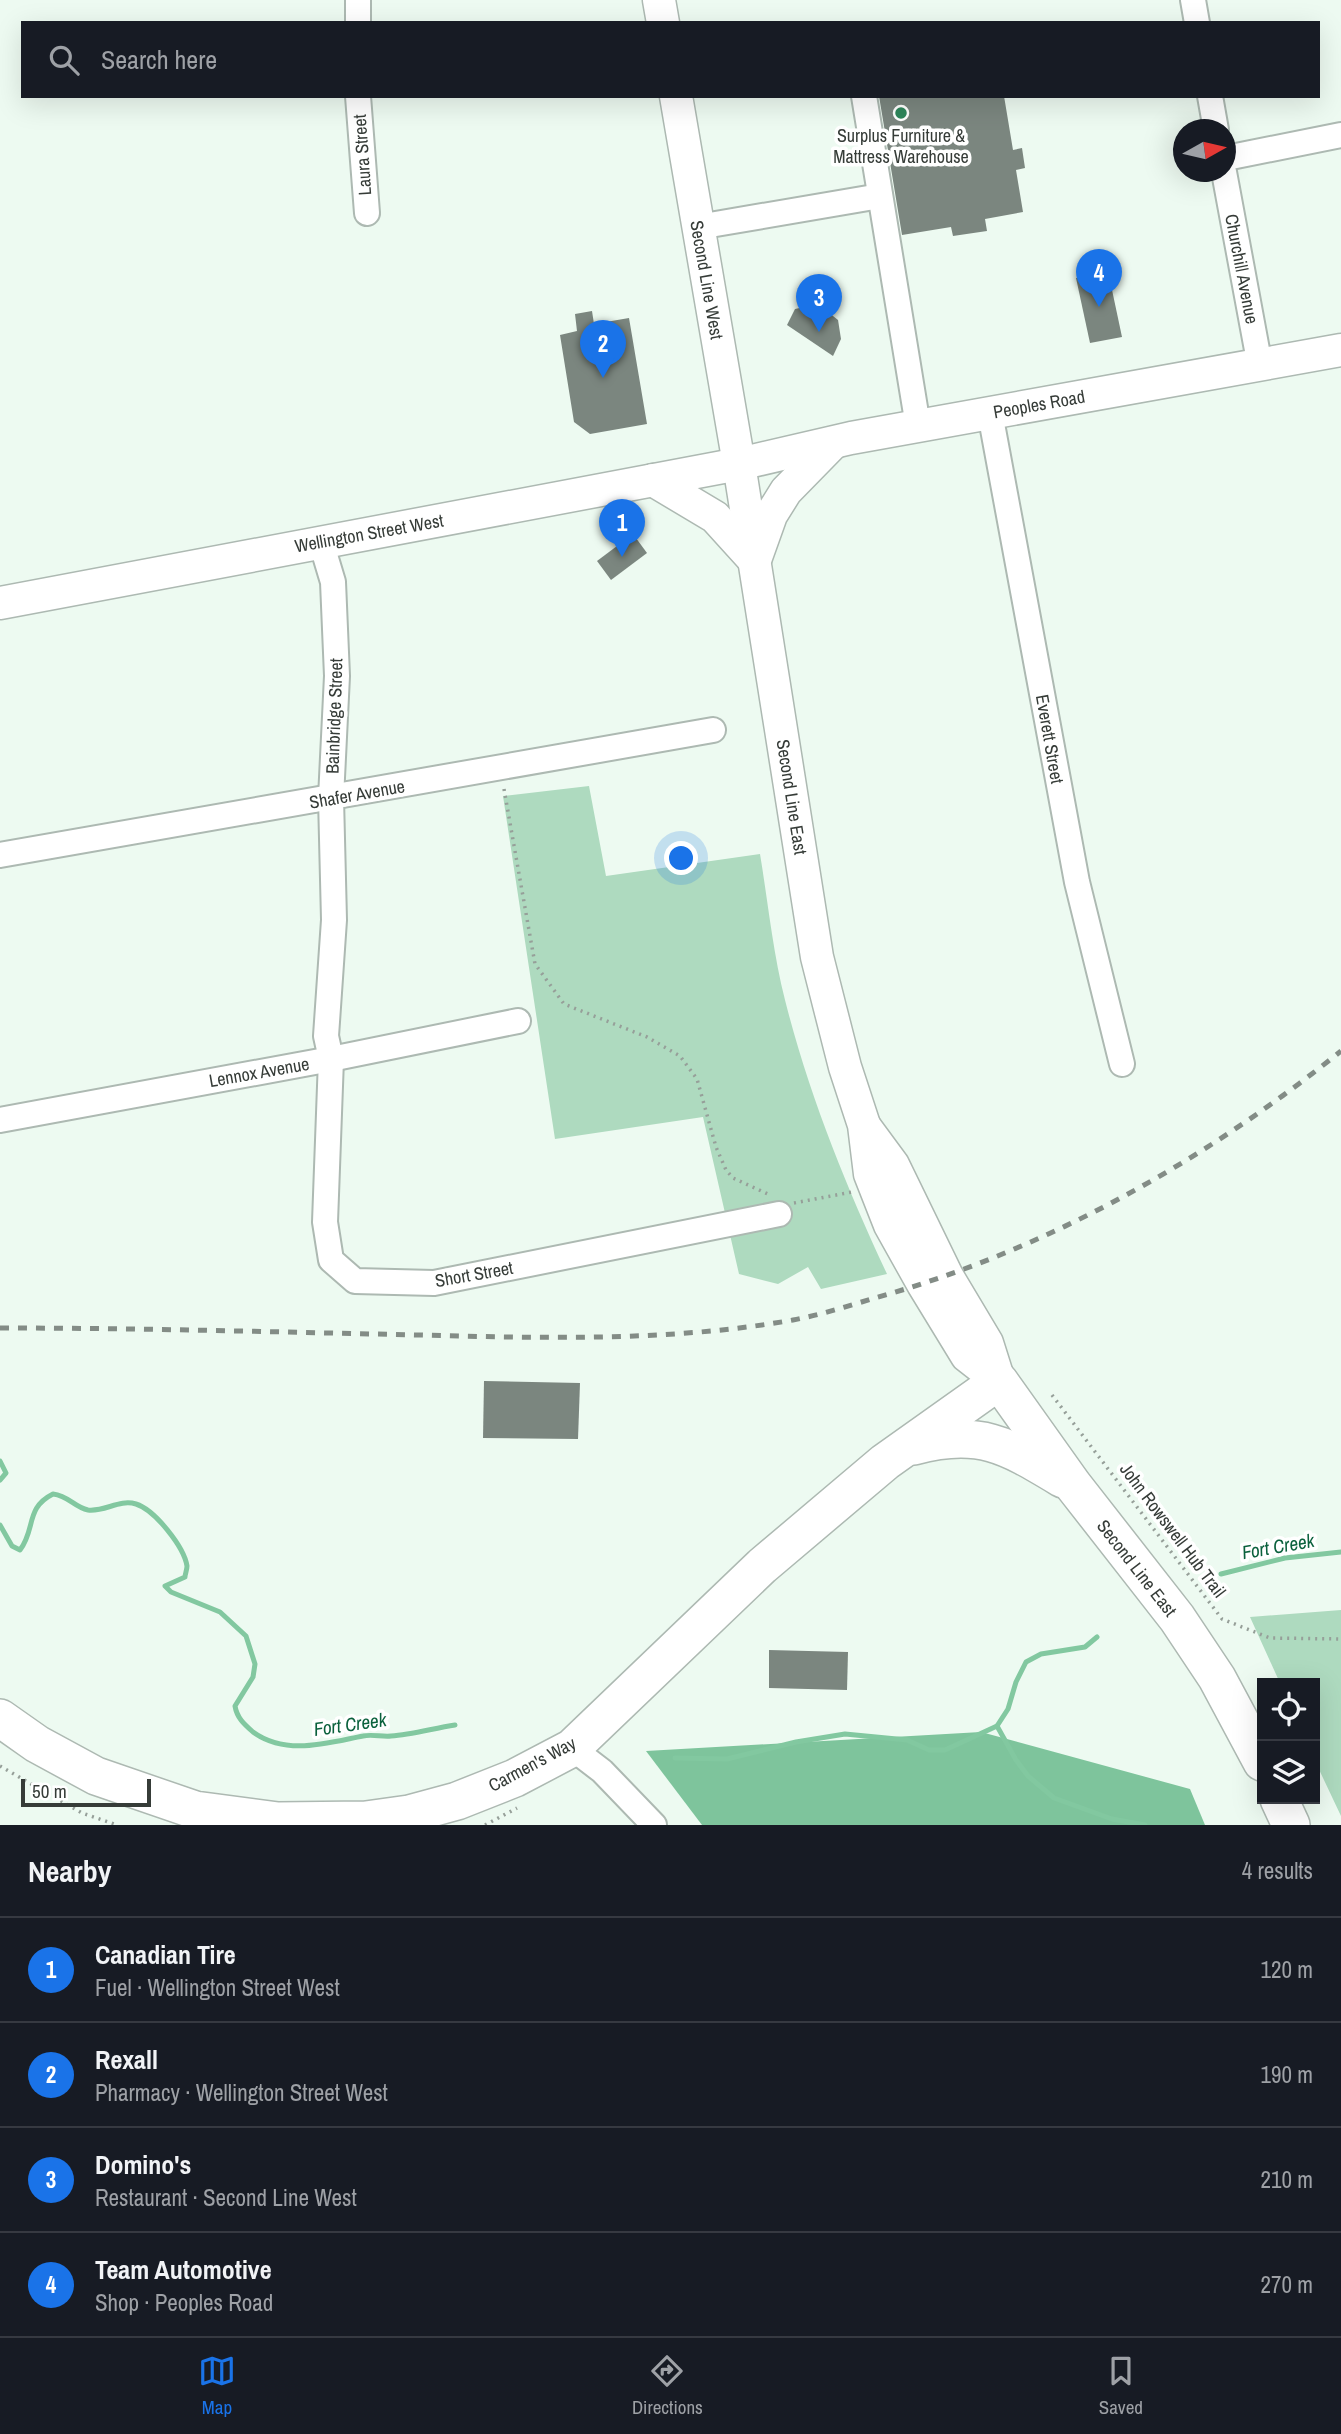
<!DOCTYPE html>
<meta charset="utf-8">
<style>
body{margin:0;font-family:"Archivo Narrow",sans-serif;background:#20242c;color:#f1f3f6}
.controls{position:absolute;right:21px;bottom:21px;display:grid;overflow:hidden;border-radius:0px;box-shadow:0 7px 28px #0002}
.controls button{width:63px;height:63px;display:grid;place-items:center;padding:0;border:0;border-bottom:2px solid #363941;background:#171b24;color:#f1f3f6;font:35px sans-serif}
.compass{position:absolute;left:1173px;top:119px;width:63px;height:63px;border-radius:50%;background:#171b24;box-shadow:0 7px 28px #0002;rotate:82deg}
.scale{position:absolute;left:21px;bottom:18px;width:130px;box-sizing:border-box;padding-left:7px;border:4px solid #363c38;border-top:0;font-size:19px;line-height:24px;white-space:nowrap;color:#363c38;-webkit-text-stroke:5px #fff;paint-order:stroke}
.you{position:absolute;left:682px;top:859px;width:24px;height:24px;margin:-18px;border:5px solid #fff;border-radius:50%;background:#1a73e8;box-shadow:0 0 0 10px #1a73e833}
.badge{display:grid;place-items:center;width:46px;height:46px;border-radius:50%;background:#1a73e8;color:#fff;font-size:23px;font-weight:700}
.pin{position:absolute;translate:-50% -58px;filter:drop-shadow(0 2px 4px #0008)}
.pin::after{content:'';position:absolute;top:37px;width:24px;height:21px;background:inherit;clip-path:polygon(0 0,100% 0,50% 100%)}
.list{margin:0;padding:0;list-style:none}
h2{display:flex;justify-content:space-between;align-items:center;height:91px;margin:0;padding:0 28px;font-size:30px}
h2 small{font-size:23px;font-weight:400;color:#9ea1a6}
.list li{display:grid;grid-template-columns:46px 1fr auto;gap:21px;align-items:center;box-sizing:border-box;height:105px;padding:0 28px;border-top:2px solid #363941}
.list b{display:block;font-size:26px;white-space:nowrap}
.list p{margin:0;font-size:23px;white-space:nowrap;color:#9ea1a6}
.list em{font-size:23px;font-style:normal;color:#9ea1a6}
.icon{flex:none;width:38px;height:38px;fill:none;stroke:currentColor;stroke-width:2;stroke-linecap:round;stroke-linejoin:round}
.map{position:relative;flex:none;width:1341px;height:1825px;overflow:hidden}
.search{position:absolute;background:#171b24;box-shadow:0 7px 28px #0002;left:21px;right:21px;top:21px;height:77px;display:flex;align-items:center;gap:18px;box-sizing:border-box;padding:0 24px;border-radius:0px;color:#9ea1a6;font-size:26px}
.sheet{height:511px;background:#171b24}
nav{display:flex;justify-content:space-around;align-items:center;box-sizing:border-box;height:98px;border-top:2px solid #363941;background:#171b24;font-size:19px;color:#9ea1a6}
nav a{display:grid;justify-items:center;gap:4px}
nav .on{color:#1a73e8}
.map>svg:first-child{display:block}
</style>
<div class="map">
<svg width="1341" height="1825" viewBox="0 0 1341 1825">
<rect width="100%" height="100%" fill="#edfaf1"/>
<g fill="#aedabf">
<path d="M589,786L606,876L760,854C768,902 773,953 785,1000C809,1095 846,1186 887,1274L821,1289L808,1267L778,1284L739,1274L703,1117L555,1139L503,796Z"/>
<path d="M1341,1610V1816L1315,1761V1683H1280L1250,1617Z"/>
</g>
<path fill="#7ec49c" d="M981,1732L1190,1789L1205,1825H702L646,1751Z"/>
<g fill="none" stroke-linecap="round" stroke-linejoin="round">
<g stroke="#82c8a0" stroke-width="5">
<path d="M0,1461L6,1473L0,1480"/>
<path d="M0,1525L12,1546L20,1550C36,1529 25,1508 53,1494C69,1496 74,1507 88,1510C105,1512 119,1499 136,1504C155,1510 184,1547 187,1566C187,1570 185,1574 185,1577L165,1586L171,1592L220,1612L246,1636L255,1664L253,1677L235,1706C237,1718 244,1724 253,1732C286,1756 327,1743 363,1736C372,1734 382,1737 391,1736C412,1735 434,1728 455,1725"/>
<path d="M1221,1574L1285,1558L1341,1552"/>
<path d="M997,1726L1016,1760L1028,1776L1054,1798L1112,1819L1145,1825"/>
<path d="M675,1758L727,1759L796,1742L845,1734L907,1740L929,1750H945L997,1726L1008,1709L1016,1682L1026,1662L1041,1654L1085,1647L1097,1637"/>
</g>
</g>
<g fill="#7b867f">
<path d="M879,96H1004L1013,150L1022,148L1025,168L1016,170L1023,212L985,219L987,231L953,236L951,227L902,235Z"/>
<path d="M1108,271L1122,337L1090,343L1076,278Z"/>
<path d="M818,304L838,320L841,339L833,356L787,325L795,309Z"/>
<path d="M592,311L594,324L629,318L647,424L590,434L574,422L560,335L577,331L575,314Z"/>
<path d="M633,534L647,553L611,580L597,561Z"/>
<path d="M484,1381L580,1383L578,1439L483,1438Z"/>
<path d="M769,1650L848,1652L847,1690L769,1688Z"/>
</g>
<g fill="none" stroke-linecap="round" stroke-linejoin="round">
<g stroke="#adb9b2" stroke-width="28">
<g id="minor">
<path d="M358,0V23"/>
<path d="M1193,0L1197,23"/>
<path d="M358,96L367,213"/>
<path d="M864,96L918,426"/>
<path d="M1210,96L1216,130"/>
<path d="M1226,158L1341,135"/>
<path d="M1224,172L1260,366"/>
<path d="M698,227L880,196"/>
<path d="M990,413L1077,882L1122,1064"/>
<path d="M321,542L333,582L337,676L331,798L334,920L326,1036L331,1059L325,1222L331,1260L355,1281L434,1283L779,1214"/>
<path d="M0,855L713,730"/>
<path d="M0,1120L331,1059L518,1021"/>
<path d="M572,1748L602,1771L654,1825"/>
</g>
</g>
<g stroke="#adb9b2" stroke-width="35">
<g id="major">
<path d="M659,0L663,23"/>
<path d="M676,96L739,464L817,957L845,1067L864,1125L870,1174L890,1225L923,1284L967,1356L999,1381"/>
<path d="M653,480L715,517L754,560"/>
<path d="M756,557L771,515L786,491L833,443"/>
<path d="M0,603L739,464L851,438L1341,350"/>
<path d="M865,1127L893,1165L947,1276L987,1343L999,1381"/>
</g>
</g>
<g stroke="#adb9b2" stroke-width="40">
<g id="highway">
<path d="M914,1446C980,1428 1008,1446 1063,1479"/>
<path d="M0,1718L37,1744L96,1776L195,1810L278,1821L366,1820L409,1814L457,1801L515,1778L572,1748L762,1566L885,1462L999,1381L1073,1485L1177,1618L1217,1678L1262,1762"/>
<path d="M1279,1799L1291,1825"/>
</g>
</g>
<g stroke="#969f99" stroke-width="3.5" stroke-dasharray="2 5" stroke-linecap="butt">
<path d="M504,789L535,964L564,1004L647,1037L680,1056L697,1079L716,1147L726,1170L733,1178L770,1195"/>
<path d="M794,1203L852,1192"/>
<path d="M1052,1395L1222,1619L1270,1638L1341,1639"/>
<path d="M0,1766L82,1813L117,1825"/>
<path d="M485,1825L517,1808"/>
</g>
<use href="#minor" stroke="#fff" stroke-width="24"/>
<use href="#major" stroke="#fff" stroke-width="32"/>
<use href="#highway" stroke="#fff" stroke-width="37"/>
<path stroke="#838c86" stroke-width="5" stroke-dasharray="9 9" stroke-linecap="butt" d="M0,1328C139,1328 279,1332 418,1335C543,1338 669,1342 793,1320C820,1315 848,1306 875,1298C1046,1250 1203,1162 1341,1051"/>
</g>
<circle fill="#2e865b" stroke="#fff" stroke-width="2.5" cx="901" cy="113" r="7"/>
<g text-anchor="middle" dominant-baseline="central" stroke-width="7" stroke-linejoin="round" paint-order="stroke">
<g font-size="18" fill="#363c38" stroke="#fff">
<text x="901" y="135">Surplus Furniture &amp;<tspan x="901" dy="21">Mattress Warehouse</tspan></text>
</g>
<g font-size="18" fill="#363c38" stroke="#fff">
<text transform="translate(362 155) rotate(-94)">Laura Street</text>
<text transform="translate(1242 269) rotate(79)">Churchill Avenue</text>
<text transform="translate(707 280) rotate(80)">Second Line West</text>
<text transform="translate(1039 404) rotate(-10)">Peoples Road</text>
<text transform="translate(369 533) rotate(-10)">Wellington Street West</text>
<text transform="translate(334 716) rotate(-88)">Bainbridge Street</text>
<text transform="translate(1050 739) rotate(80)">Everett Street</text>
<text transform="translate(357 794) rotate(-10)">Shafer Avenue</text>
<text transform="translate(792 797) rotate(81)">Second Line East</text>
<text transform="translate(259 1072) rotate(-10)">Lennox Avenue</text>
<text transform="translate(474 1274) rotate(-10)">Short Street</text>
<text transform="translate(1173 1530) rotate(53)">John Rowswell Hub Trail</text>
<text transform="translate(1137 1568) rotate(52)">Second Line East</text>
<text transform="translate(532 1764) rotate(-28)">Carmen's Way</text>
</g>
<g font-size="19" font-style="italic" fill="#0b613d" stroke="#fff">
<text transform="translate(1278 1546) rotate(-10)">Fort Creek</text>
<text transform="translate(350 1724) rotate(-8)">Fort Creek</text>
</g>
</g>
</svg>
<div class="controls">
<button><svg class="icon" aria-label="locate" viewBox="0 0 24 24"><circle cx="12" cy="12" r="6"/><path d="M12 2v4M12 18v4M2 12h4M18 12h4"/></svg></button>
<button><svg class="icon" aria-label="layers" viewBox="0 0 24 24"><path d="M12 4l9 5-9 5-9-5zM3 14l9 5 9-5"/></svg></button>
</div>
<svg class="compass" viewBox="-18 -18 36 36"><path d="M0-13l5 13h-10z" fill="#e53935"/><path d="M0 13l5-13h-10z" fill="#9ea1a6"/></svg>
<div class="scale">50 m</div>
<div class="you"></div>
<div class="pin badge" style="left:622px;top:557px">1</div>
<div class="pin badge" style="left:603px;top:378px">2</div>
<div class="pin badge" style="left:819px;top:332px">3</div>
<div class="pin badge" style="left:1099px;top:307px">4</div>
<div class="search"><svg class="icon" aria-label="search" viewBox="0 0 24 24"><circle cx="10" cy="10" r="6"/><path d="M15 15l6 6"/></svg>Search here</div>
</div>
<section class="sheet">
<h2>Nearby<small>4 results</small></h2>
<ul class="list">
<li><span class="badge">1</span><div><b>Canadian Tire</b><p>Fuel · Wellington Street West</p></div><em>120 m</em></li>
<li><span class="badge">2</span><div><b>Rexall</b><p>Pharmacy · Wellington Street West</p></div><em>190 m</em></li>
<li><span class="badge">3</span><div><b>Domino's</b><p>Restaurant · Second Line West</p></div><em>210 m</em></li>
<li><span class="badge">4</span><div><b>Team Automotive</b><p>Shop · Peoples Road</p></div><em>270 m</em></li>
</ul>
</section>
<nav>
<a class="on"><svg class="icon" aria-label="map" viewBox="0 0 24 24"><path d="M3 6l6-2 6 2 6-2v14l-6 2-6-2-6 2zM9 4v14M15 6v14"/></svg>Map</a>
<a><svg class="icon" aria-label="directions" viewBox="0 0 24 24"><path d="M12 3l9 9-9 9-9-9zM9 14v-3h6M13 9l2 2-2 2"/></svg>Directions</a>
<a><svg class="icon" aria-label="saved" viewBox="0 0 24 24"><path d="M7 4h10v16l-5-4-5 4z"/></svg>Saved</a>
</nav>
